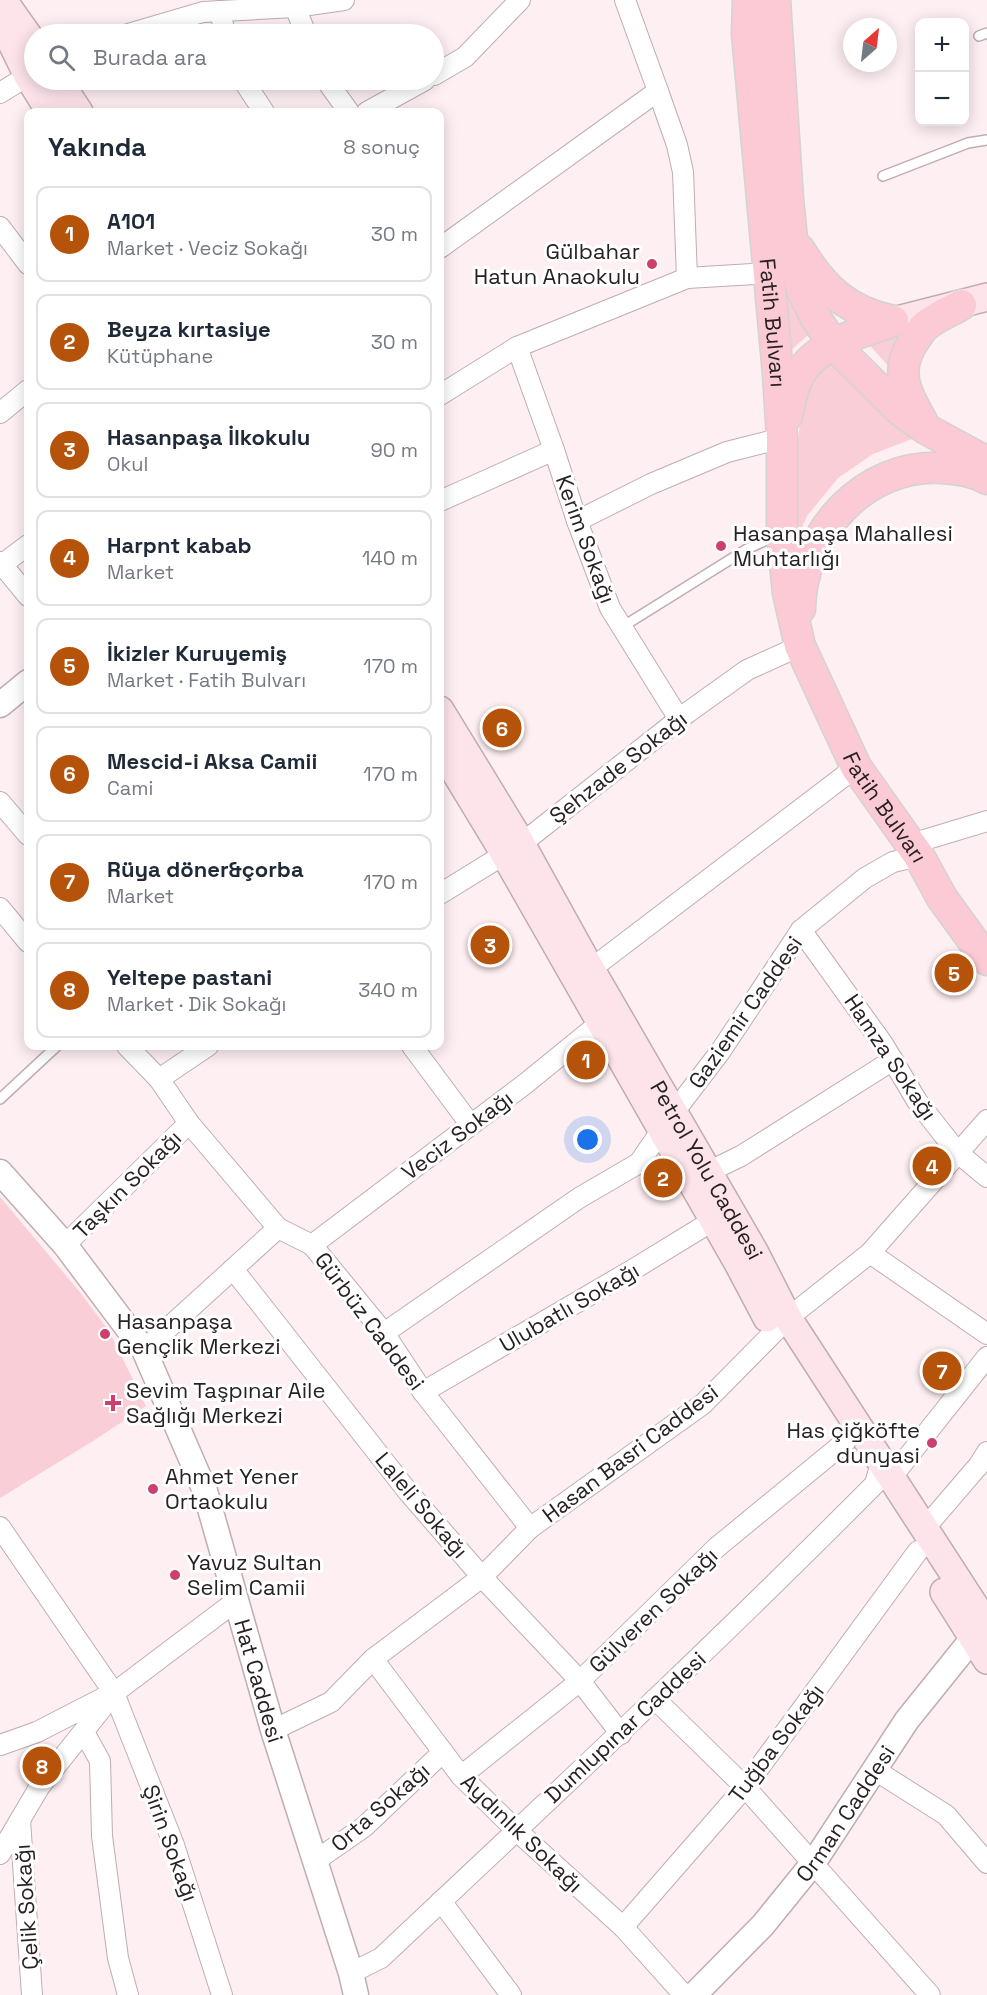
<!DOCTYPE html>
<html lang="tr">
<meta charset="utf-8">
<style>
body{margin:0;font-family:"Space Grotesk",sans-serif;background:#f2f2f3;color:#1f2937}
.controls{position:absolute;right:18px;top:18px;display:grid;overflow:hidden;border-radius:12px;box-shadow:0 3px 15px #0003}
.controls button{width:54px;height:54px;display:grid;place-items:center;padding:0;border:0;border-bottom:2px solid #e0e1e3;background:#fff;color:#1f2937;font:30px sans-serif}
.compass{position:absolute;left:843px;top:18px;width:54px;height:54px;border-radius:50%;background:#fff;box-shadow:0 3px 15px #0003;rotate:28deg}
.you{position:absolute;left:588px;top:1140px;width:21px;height:21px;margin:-15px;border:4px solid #fff;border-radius:50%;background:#1a73e8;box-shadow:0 0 0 9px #1a73e833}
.badge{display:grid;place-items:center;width:39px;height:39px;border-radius:50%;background:#b45309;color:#fff;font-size:20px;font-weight:700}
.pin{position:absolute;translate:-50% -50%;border:3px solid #fff;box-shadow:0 2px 6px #0006}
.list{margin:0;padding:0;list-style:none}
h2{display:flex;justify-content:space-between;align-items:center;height:78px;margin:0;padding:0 24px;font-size:26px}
h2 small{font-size:20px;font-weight:400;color:#747a83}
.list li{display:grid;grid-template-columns:39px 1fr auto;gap:18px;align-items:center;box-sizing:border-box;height:96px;margin:0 12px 12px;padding:0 12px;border:2px solid #e0e1e3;border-radius:12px}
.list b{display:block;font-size:22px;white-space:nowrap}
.list p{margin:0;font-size:20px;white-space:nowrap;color:#747a83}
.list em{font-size:20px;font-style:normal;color:#747a83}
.icon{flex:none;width:33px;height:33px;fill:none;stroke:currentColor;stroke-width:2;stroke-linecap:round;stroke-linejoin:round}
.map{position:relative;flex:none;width:987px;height:1995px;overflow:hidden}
.search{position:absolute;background:#fff;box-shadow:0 3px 15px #0003;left:24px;top:24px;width:420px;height:66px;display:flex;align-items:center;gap:15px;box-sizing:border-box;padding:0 21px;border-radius:33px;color:#747a83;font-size:22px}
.panel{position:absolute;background:#fff;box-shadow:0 3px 15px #0003;left:24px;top:108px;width:420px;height:942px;border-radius:12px}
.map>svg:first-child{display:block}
</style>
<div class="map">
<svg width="987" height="1995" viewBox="0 0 987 1995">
<rect width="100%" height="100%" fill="#feeff2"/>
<g fill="#faced7">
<path d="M780,250L816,328L789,352Z"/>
<path d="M901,324L891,369L864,339Z"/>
<path d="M833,357L920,436L873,454L838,478L807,516L796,542C796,495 791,414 817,373C820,367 828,362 833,357Z"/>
<path d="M0,1197L79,1291L109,1331L146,1406L93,1441L0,1498Z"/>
</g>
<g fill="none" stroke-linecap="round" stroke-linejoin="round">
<g stroke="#bfadb1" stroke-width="12">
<g id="service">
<path d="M979,36L987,33"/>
<path d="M883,176L968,143L987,140"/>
<path d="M622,627L747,549L777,535"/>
<path d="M0,1099L57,1046"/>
</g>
</g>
<g stroke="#bfadb1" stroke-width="22">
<g id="minor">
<path d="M625,0L658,91"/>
<path d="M295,7L306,34"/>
<path d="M220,11L225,34"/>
<path d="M128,34L203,12L295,7L344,0"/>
<path d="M434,75L465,57L520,0"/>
<path d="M243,80L264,112"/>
<path d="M326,80L349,112"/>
<path d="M0,93L34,72"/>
<path d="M367,112L425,80"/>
<path d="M0,227L28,264"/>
<path d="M440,248L658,91L677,145L683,172L687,278"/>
<path d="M517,347L554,450L577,521L610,608L679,719"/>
<path d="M440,395L517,347L687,278L770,273"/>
<path d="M0,413L28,390"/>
<path d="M440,501L554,450"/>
<path d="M577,521L651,484L727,452L782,438"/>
<path d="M0,562L28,596"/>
<path d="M0,566L28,545"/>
<path d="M0,802L28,835"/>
<path d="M911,844L987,821"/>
<path d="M440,894L521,844L687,713L747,670L800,646"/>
<path d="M0,908L28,942"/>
<path d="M801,930L883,1044L917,1101L958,1153L987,1177"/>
<path d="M591,969L856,767"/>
<path d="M127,1046L159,1079L189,1123L278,1228L312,1245L384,1333L423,1392L530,1528"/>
<path d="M412,1046L470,1124"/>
<path d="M159,1079L208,1046"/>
<path d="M708,1172L741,1156L893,1060"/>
<path d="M65,1245L189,1123"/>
<path d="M312,1245L525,1084L600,1023"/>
<path d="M870,1253L987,1334"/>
<path d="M233,1269L409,1493L482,1577L580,1681L621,1734"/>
<path d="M384,1333L579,1198L639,1163L674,1112L720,1052L801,930L865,878L893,862L919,856"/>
<path d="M144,1350L278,1228"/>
<path d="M423,1392L634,1269L714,1220"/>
<path d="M891,1478L987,1357"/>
<path d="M0,1527L114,1693L174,1845L222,1995"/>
<path d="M924,1529L979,1465L987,1452"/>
<path d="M373,1659L461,1776L516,1830L623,1927L684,1995"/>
<path d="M655,1699L745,1787L930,1995"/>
<path d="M273,1730L331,1702L373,1659L482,1577L530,1528L703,1404L788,1318L870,1253L987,1120"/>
<path d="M84,1732L100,1761L102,1836L118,1958L128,1995"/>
<path d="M0,1745L37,1732L109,1695"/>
<path d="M875,1770L946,1815L987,1863"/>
<path d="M461,1776L580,1681L716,1548L845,1442"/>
<path d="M20,1820L32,1995"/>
<path d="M0,1854L40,1786L114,1693L236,1601"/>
<path d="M315,1861L364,1827L443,1752"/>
<path d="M441,1901L511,1995"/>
<path d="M623,1927L745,1787L918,1551"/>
<path d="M351,1973L381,1958C547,1802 714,1646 875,1484L881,1463"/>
</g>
</g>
<g stroke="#bfadb1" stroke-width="27">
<g id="tertiary">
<path d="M0,705L28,682"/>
<path id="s1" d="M0,1172L65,1245L144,1350L205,1491L273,1730L351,1973L356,1995"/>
<path id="s2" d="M694,1995L763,1925L814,1862L907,1720L973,1638"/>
</g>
</g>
<g stroke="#bfadb1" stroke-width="30">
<g id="secondary">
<path d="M3,0L34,44"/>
<path d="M0,19L28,76L50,112"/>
<path d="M58,80L79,112"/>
<path d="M893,321L987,297"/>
<path id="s3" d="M440,710L514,831L586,961L755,1253L788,1318L987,1625"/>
<path d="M440,747L497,841L738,1263L767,1318"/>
<path d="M944,1592L987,1660"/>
</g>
</g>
<g stroke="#d4d3d3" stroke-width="33">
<g id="primary">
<path id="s4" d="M748,0L747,34L778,374L782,438V533L788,593L800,646L856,767L919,856L942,898L987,960"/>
<path d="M775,0L788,199L794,259L803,292L817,320L833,344L901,411L926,429L987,462"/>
<path d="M799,249C823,288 846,311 893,321"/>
<path d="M787,416C790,401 793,386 801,372C820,342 862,333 893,321"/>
<path d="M922,421C905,392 893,369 916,338C918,335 921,330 924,327C934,318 949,312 961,305"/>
<path d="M800,609C801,533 865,463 942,468C957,469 974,471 987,479"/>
</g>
</g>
<use href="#service" stroke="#fff" stroke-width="9"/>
<use href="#minor" stroke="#fff" stroke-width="20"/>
<use href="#tertiary" stroke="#fff" stroke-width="24"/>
<use href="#secondary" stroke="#fde4ea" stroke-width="27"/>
<use href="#primary" stroke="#fbcad5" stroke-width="30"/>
</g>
<g fill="#cc3f6e" stroke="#fff" stroke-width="2">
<circle cx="652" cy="264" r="6"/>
<circle cx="721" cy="546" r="6"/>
<circle cx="105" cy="1334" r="6"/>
<path d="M110 1394h6v6h6v6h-6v6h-6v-6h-6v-6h6z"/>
<circle cx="932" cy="1443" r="6"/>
<circle cx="153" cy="1489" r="6"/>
<circle cx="175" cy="1575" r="6"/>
</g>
<g text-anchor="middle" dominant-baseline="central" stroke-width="6" stroke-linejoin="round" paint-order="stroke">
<g font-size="22" fill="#282122" stroke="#fff" text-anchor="start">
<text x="640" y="251" text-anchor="end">Gülbahar<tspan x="640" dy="25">Hatun Anaokulu</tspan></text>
<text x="733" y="533">Hasanpaşa Mahallesi<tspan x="733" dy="25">Muhtarlığı</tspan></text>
<text x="117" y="1321">Hasanpaşa<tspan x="117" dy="25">Gençlik Merkezi</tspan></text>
<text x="126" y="1390">Sevim Taşpınar Aile<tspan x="126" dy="25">Sağlığı Merkezi</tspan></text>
<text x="920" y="1430" text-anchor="end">Has çiğköfte<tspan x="920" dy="25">dunyasi</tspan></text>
<text x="165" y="1476">Ahmet Yener<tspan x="165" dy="25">Ortaokulu</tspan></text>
<text x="187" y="1562">Yavuz Sultan<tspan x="187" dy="25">Selim Camii</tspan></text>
</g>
<g font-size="22" fill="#282122" stroke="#fff">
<text stroke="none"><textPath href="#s4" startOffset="324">Fatih Bulvarı</textPath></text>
<text transform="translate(586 539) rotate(70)">Kerim Sokağı</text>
<text transform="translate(618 767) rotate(-38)">Şehzade Sokağı</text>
<text stroke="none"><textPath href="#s4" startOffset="832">Fatih Bulvarı</textPath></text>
<text transform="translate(745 1012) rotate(-55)">Gaziemir Caddesi</text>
<text transform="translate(891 1057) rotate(56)">Hamza Sokağı</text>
<text transform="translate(457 1135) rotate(-37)">Veciz Sokağı</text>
<text stroke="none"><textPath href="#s3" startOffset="532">Petrol Yolu Caddesi</textPath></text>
<text transform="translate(127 1184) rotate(-45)">Taşkın Sokağı</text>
<text transform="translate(569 1307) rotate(-30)">Ulubatlı Sokağı</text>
<text transform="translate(370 1321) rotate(53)">Gürbüz Caddesi</text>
<text transform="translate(630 1453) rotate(-37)">Hasan Basri Caddesi</text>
<text transform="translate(422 1505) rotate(50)">Laleli Sokağı</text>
<text transform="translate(653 1610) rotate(-44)">Gülveren Sokağı</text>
<text stroke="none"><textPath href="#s1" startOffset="580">Hat Caddesi</textPath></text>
<text transform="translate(625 1727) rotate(-43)">Dumlupınar Caddesi</text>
<text transform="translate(776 1743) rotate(-53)">Tuğba Sokağı</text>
<text transform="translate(380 1807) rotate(-41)">Orta Sokağı</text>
<text stroke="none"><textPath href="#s2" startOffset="237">Orman Caddesi</textPath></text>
<text transform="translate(522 1833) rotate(44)">Aydınlık Sokağı</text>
<text transform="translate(171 1843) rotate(70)">Şirin Sokağı</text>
<text transform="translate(26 1907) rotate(-94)">Çelik Sokağı</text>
</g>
</g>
</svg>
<div class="controls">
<button>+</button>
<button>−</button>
</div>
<svg class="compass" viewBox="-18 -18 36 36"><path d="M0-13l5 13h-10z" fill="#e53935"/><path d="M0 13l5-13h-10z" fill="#747a83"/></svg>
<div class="you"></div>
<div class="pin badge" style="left:586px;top:1060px">1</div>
<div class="pin badge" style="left:663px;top:1178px">2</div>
<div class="pin badge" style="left:490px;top:945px">3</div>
<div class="pin badge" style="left:932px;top:1166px">4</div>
<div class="pin badge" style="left:954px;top:973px">5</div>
<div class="pin badge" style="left:502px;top:728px">6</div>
<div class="pin badge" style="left:942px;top:1371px">7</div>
<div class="pin badge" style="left:42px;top:1766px">8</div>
<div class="search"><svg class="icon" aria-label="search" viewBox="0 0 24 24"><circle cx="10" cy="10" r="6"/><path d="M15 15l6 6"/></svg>Burada ara</div>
<section class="panel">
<h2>Yakında<small>8 sonuç</small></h2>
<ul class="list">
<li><span class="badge">1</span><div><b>A101</b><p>Market · Veciz Sokağı</p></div><em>30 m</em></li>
<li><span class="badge">2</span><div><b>Beyza kırtasiye</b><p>Kütüphane</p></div><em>30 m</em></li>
<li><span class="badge">3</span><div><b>Hasanpaşa İlkokulu</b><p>Okul</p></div><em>90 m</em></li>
<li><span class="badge">4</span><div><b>Harpnt kabab</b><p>Market</p></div><em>140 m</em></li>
<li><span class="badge">5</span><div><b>İkizler Kuruyemiş</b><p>Market · Fatih Bulvarı</p></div><em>170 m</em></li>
<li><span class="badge">6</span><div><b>Mescid-i Aksa Camii</b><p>Cami</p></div><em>170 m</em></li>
<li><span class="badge">7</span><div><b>Rüya döner&amp;çorba</b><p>Market</p></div><em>170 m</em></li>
<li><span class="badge">8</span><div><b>Yeltepe pastani</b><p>Market · Dik Sokağı</p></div><em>340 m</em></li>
</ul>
</section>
</div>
